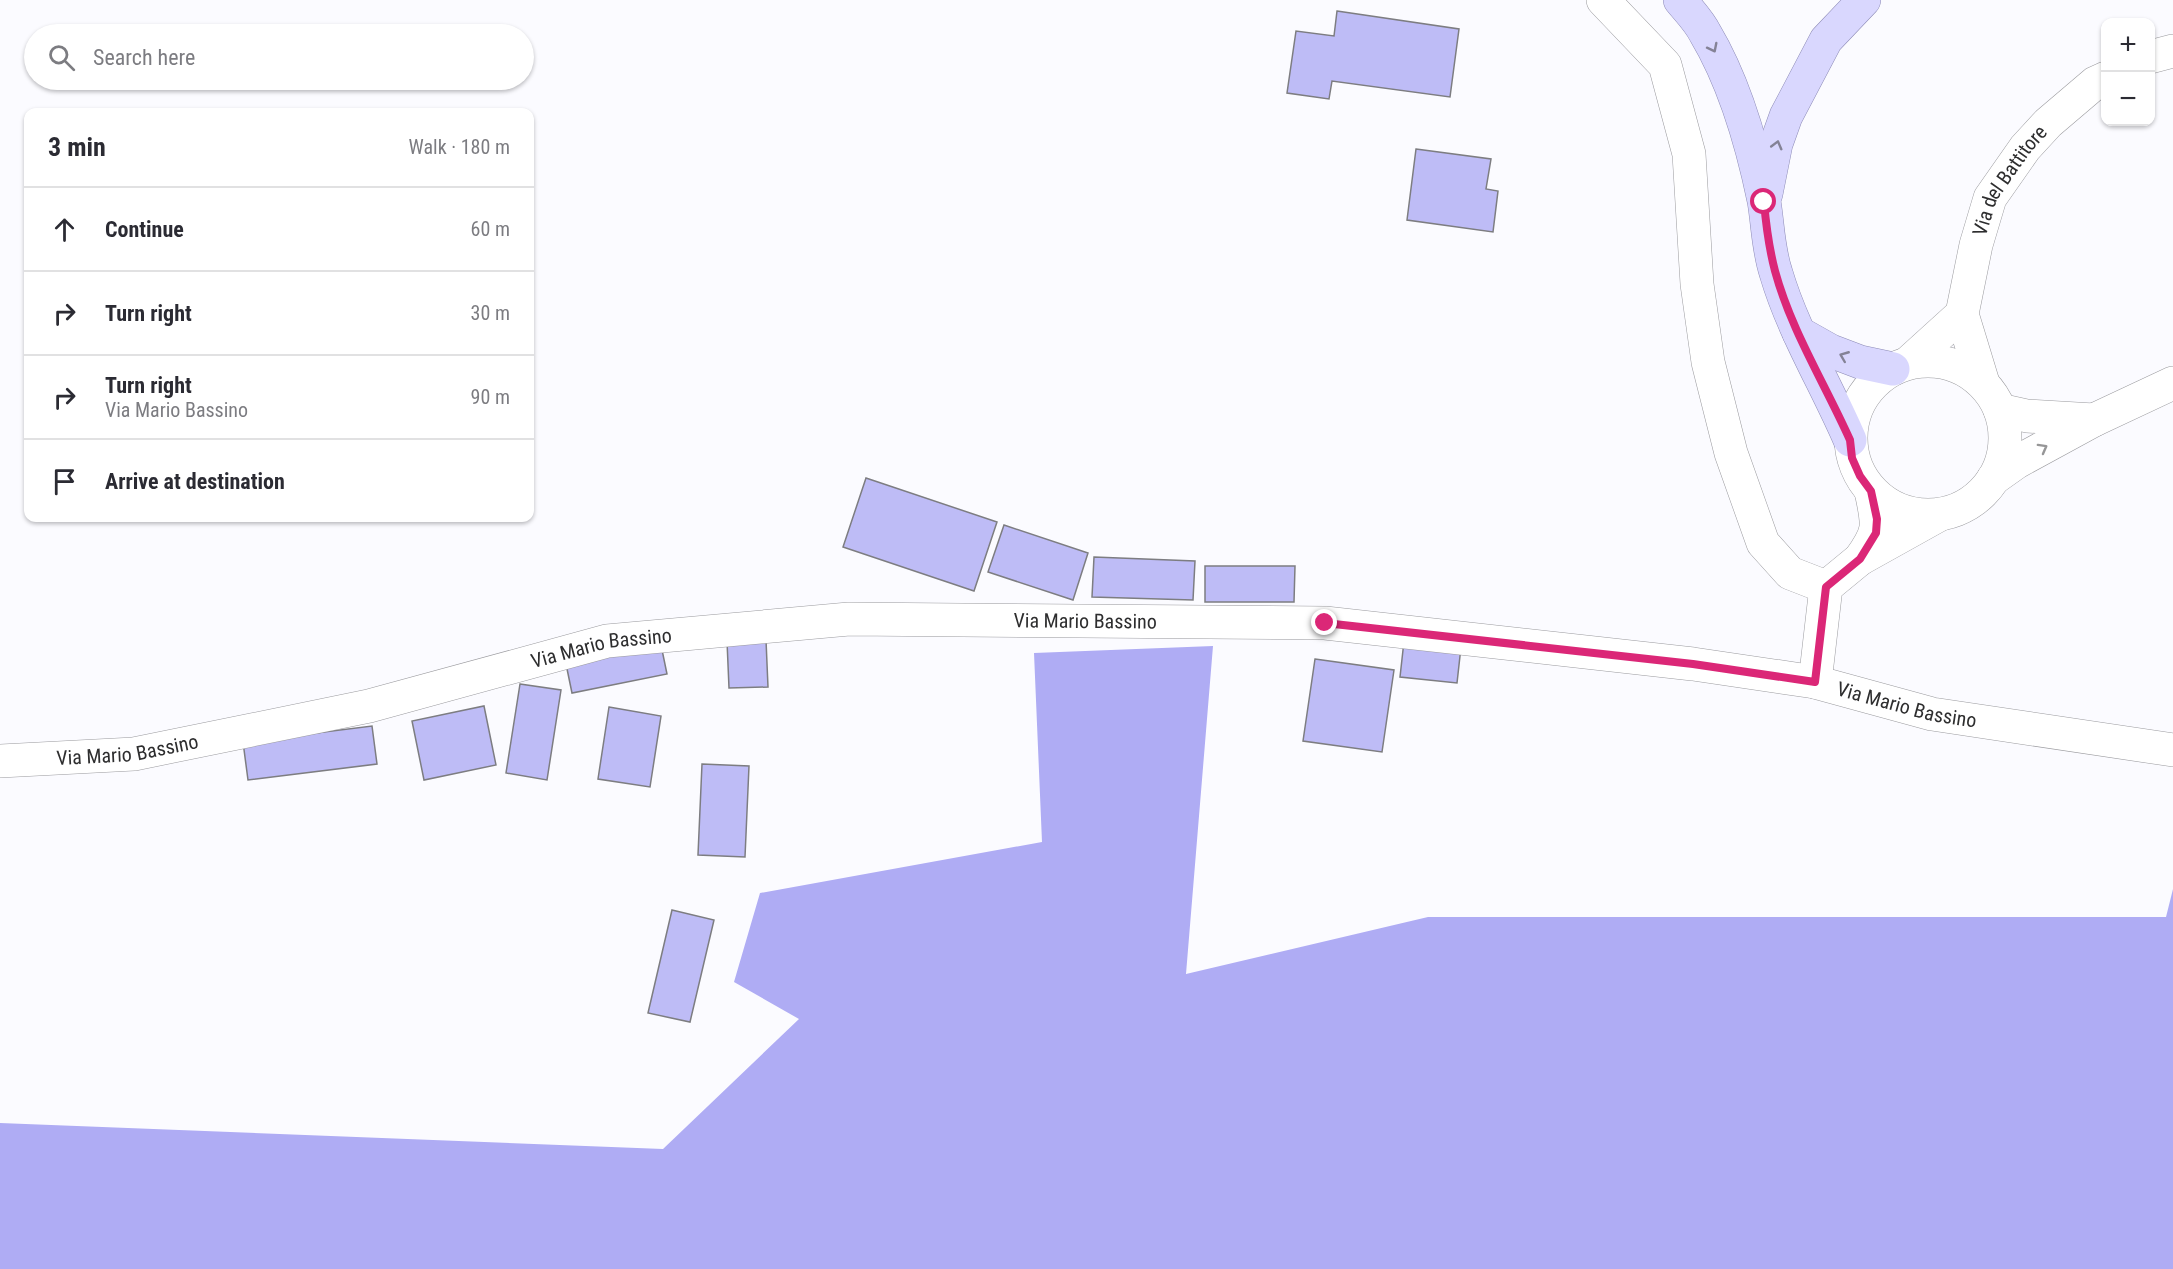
<!DOCTYPE html>
<meta charset="utf-8">
<style>
body{margin:0;font-family:"Roboto Condensed",sans-serif;background:#f2f2f3;color:#2b2b33}
.controls{position:absolute;right:18px;top:18px;display:grid;overflow:hidden;border-radius:12px;box-shadow:0 2px 4px #0004}
.controls button{width:54px;height:54px;display:grid;place-items:center;padding:0;border:0;border-bottom:2px solid #e1e1e2;background:#fff;color:#2b2b33;font:30px sans-serif}
.stop{position:absolute;width:18px;height:18px;margin:-14px;border:4px solid #db2777;border-radius:50%;background:#fff}
.stop.end{background:#db2777;border-color:#fff;box-shadow:0 2px 6px #0008}
.list{margin:0;padding:0;list-style:none}
h2{display:flex;justify-content:space-between;align-items:center;height:78px;margin:0;padding:0 24px;font-size:26px}
h2 small{font-size:20px;font-weight:400;color:#7c7c81}
.list li{display:grid;grid-template-columns:39px 1fr auto;gap:18px;align-items:center;box-sizing:border-box;height:84px;padding:0 24px;border-top:2px solid #e1e1e2}
.list b{display:block;font-size:22px;white-space:nowrap}
.list p{margin:0;font-size:20px;white-space:nowrap;color:#7c7c81}
.list em{font-size:20px;font-style:normal;color:#7c7c81}
.icon{flex:none;width:33px;height:33px;fill:none;stroke:currentColor;stroke-width:2;stroke-linecap:round;stroke-linejoin:round}
.map{position:relative;flex:none;width:2173px;height:1269px;overflow:hidden}
.search{position:absolute;background:#fff;box-shadow:0 2px 4px #0004;left:24px;top:24px;width:510px;height:66px;display:flex;align-items:center;gap:15px;box-sizing:border-box;padding:0 21px;border-radius:33px;color:#7c7c81;font-size:22px}
.panel{position:absolute;background:#fff;box-shadow:0 2px 4px #0004;left:24px;top:108px;width:510px;height:414px;border-radius:12px}
.map>svg:first-child{display:block}
</style>
<div class="map">
<svg width="2173" height="1269" viewBox="0 0 2173 1269">
<rect width="100%" height="100%" fill="#fbfbff"/>
<path fill="#afacf4" d="M1213,646L1186,974L1428,917H2166L2173,889V1269H0V1123L663,1149L799,1019L734,982L760,893L1042,842L1034,653Z"/>
<g fill="#bebcf6" stroke="#7d7d81" stroke-width="1.5">
<path d="M1337,11L1459,29L1450,97L1332,81L1329,99L1287,93L1296,31L1334,36Z"/>
<path d="M1416,149L1491,159L1486,189L1498,191L1493,232L1407,220Z"/>
<path d="M866,478L997,522L974,591L843,547Z"/>
<path d="M1004,525L1088,553L1073,600L988,572Z"/>
<path d="M1094,557L1195,561L1193,600L1092,597Z"/>
<path d="M1205,566H1295L1294,602H1205Z"/>
<path d="M766,640L768,687L729,688L727,641Z"/>
<path d="M1404,641L1461,647L1457,683L1400,677Z"/>
<path d="M661,645L667,674L572,693L566,664Z"/>
<path d="M1315,659L1394,670L1382,752L1303,741Z"/>
<path d="M520,684L561,690L547,780L506,773Z"/>
<path d="M484,706L496,765L424,780L412,721Z"/>
<path d="M609,707L661,716L650,787L598,779Z"/>
<path d="M372,726L377,764L248,780L243,742Z"/>
<path d="M702,764L749,766L745,857L698,855Z"/>
<path d="M672,910L714,920L690,1022L648,1013Z"/>
</g>
<g fill="none" stroke-linecap="round" stroke-linejoin="round">
<g stroke="#9b9b9f" stroke-width="34">
<g id="street">
<path d="M1603,0L1665,65L1689,154L1697,284L1708,362L1731,453L1763,543L1790,573L1826,587"/>
<path d="M2150,57L2173,51"/>
<path d="M1908,363L1962,314"/>
<path id="s1" d="M1983,383L1962,314L1976,245L1990,198L2025,148L2048,123L2095,83L2106,78"/>
<path d="M1860,559C1881,530 1878,525 1871,491"/>
<path d="M1815,682L1826,587L1860,559L1939,515"/>
<path id="s2" d="M0,761L134,754L369,706L607,641L849,619L1325,623L1693,664L1815,682L1932,714L2173,750"/>
</g>
</g>
<g stroke="#9b9b9f" stroke-width="34">
<g id="secondary">
<circle cx="1928" cy="438" r="77"/>
<path d="M2000,410L2027,416L2094,420"/>
<path d="M1993,479L2017,462L2094,420L2173,383"/>
</g>
</g>
<g stroke="#8d8bb6" stroke-width="34">
<g id="primary">
<path d="M1680,0C1689,11 1699,21 1705,33C1735,83 1752,143 1764,201C1768,225 1768,249 1776,273C1793,331 1826,384 1850,440"/>
<path d="M1766,194L1776,144L1786,116L1826,40L1864,0"/>
<path d="M1799,333L1831,351L1860,362L1893,369"/>
</g>
</g>
<use href="#street" stroke="#fff" stroke-width="33"/>
<use href="#secondary" stroke="#fff" stroke-width="33"/>
<use href="#primary" stroke="#d9d7fe" stroke-width="33"/>
</g>
<defs><path id="oneway-chevron" d="M-2-3.5L2.5 0L-2 3.5" fill="none" stroke-width="1.6" stroke-linecap="round" stroke-linejoin="round" transform="scale(1.5)"/></defs>
<g stroke="#848296">
<use href="#oneway-chevron" transform="translate(1713 48) rotate(63)"/>
<use href="#oneway-chevron" transform="translate(1777 145) rotate(-75)"/>
<use href="#oneway-chevron" transform="translate(1844 356) rotate(-158)"/>
</g>
<use stroke="#969697" href="#oneway-chevron" transform="translate(2043 448) rotate(-29)"/>
<g fill="none" stroke-linecap="round" stroke-linejoin="round">
<path stroke="#db2777" stroke-width="8" d="M1325,623L1693,664L1815,682L1826,587L1860,559L1876,533L1877,519L1871,491L1860,476L1852,458L1850,440C1825,384 1791,330 1775,271C1769,248 1766,225 1764,202"/>
</g>
<g text-anchor="middle" dominant-baseline="central" stroke-width="4.5" stroke-linejoin="round" paint-order="stroke">
<g font-size="20" fill="#2e2e2f" stroke="#fbfbff">
<text stroke="none"><textPath href="#s1" startOffset="216">Via del Battitore</textPath></text>
<text stroke="none"><textPath href="#s2" startOffset="1100">Via Mario Bassino</textPath></text>
<text stroke="none"><textPath href="#s2" startOffset="614">Via Mario Bassino</textPath></text>
<text stroke="none"><textPath href="#s2" startOffset="1928">Via Mario Bassino</textPath></text>
<text stroke="none"><textPath href="#s2" startOffset="128">Via Mario Bassino</textPath></text>
</g>
</g>
</svg>
<div class="controls">
<button>+</button>
<button>−</button>
</div>
<div class="stop" style="left:1764px;top:202px"></div>
<div class="stop end" style="left:1325px;top:623px"></div>
<div class="search"><svg class="icon" aria-label="search" viewBox="0 0 24 24"><circle cx="10" cy="10" r="6"/><path d="M15 15l6 6"/></svg>Search here</div>
<section class="panel">
<h2>3 min<small>Walk · 180 m</small></h2>
<ul class="list">
<li><svg class="icon" aria-label="ahead" viewBox="0 0 24 24"><path d="M12 20V5M6 11l6-6 6 6"/></svg><div><b>Continue</b></div><em>60 m</em></li>
<li><svg class="icon" aria-label="right" viewBox="0 0 24 24"><path d="M7 20v-9h11M14 6l5 5-5 5"/></svg><div><b>Turn right</b></div><em>30 m</em></li>
<li><svg class="icon" aria-label="right" viewBox="0 0 24 24"><path d="M7 20v-9h11M14 6l5 5-5 5"/></svg><div><b>Turn right</b><p>Via Mario Bassino</p></div><em>90 m</em></li>
<li><svg class="icon" aria-label="arrive" viewBox="0 0 24 24"><path d="M6 21V4h12l-3 4 3 4H6"/></svg><div><b>Arrive at destination</b></div></li>
</ul>
</section>
</div>
